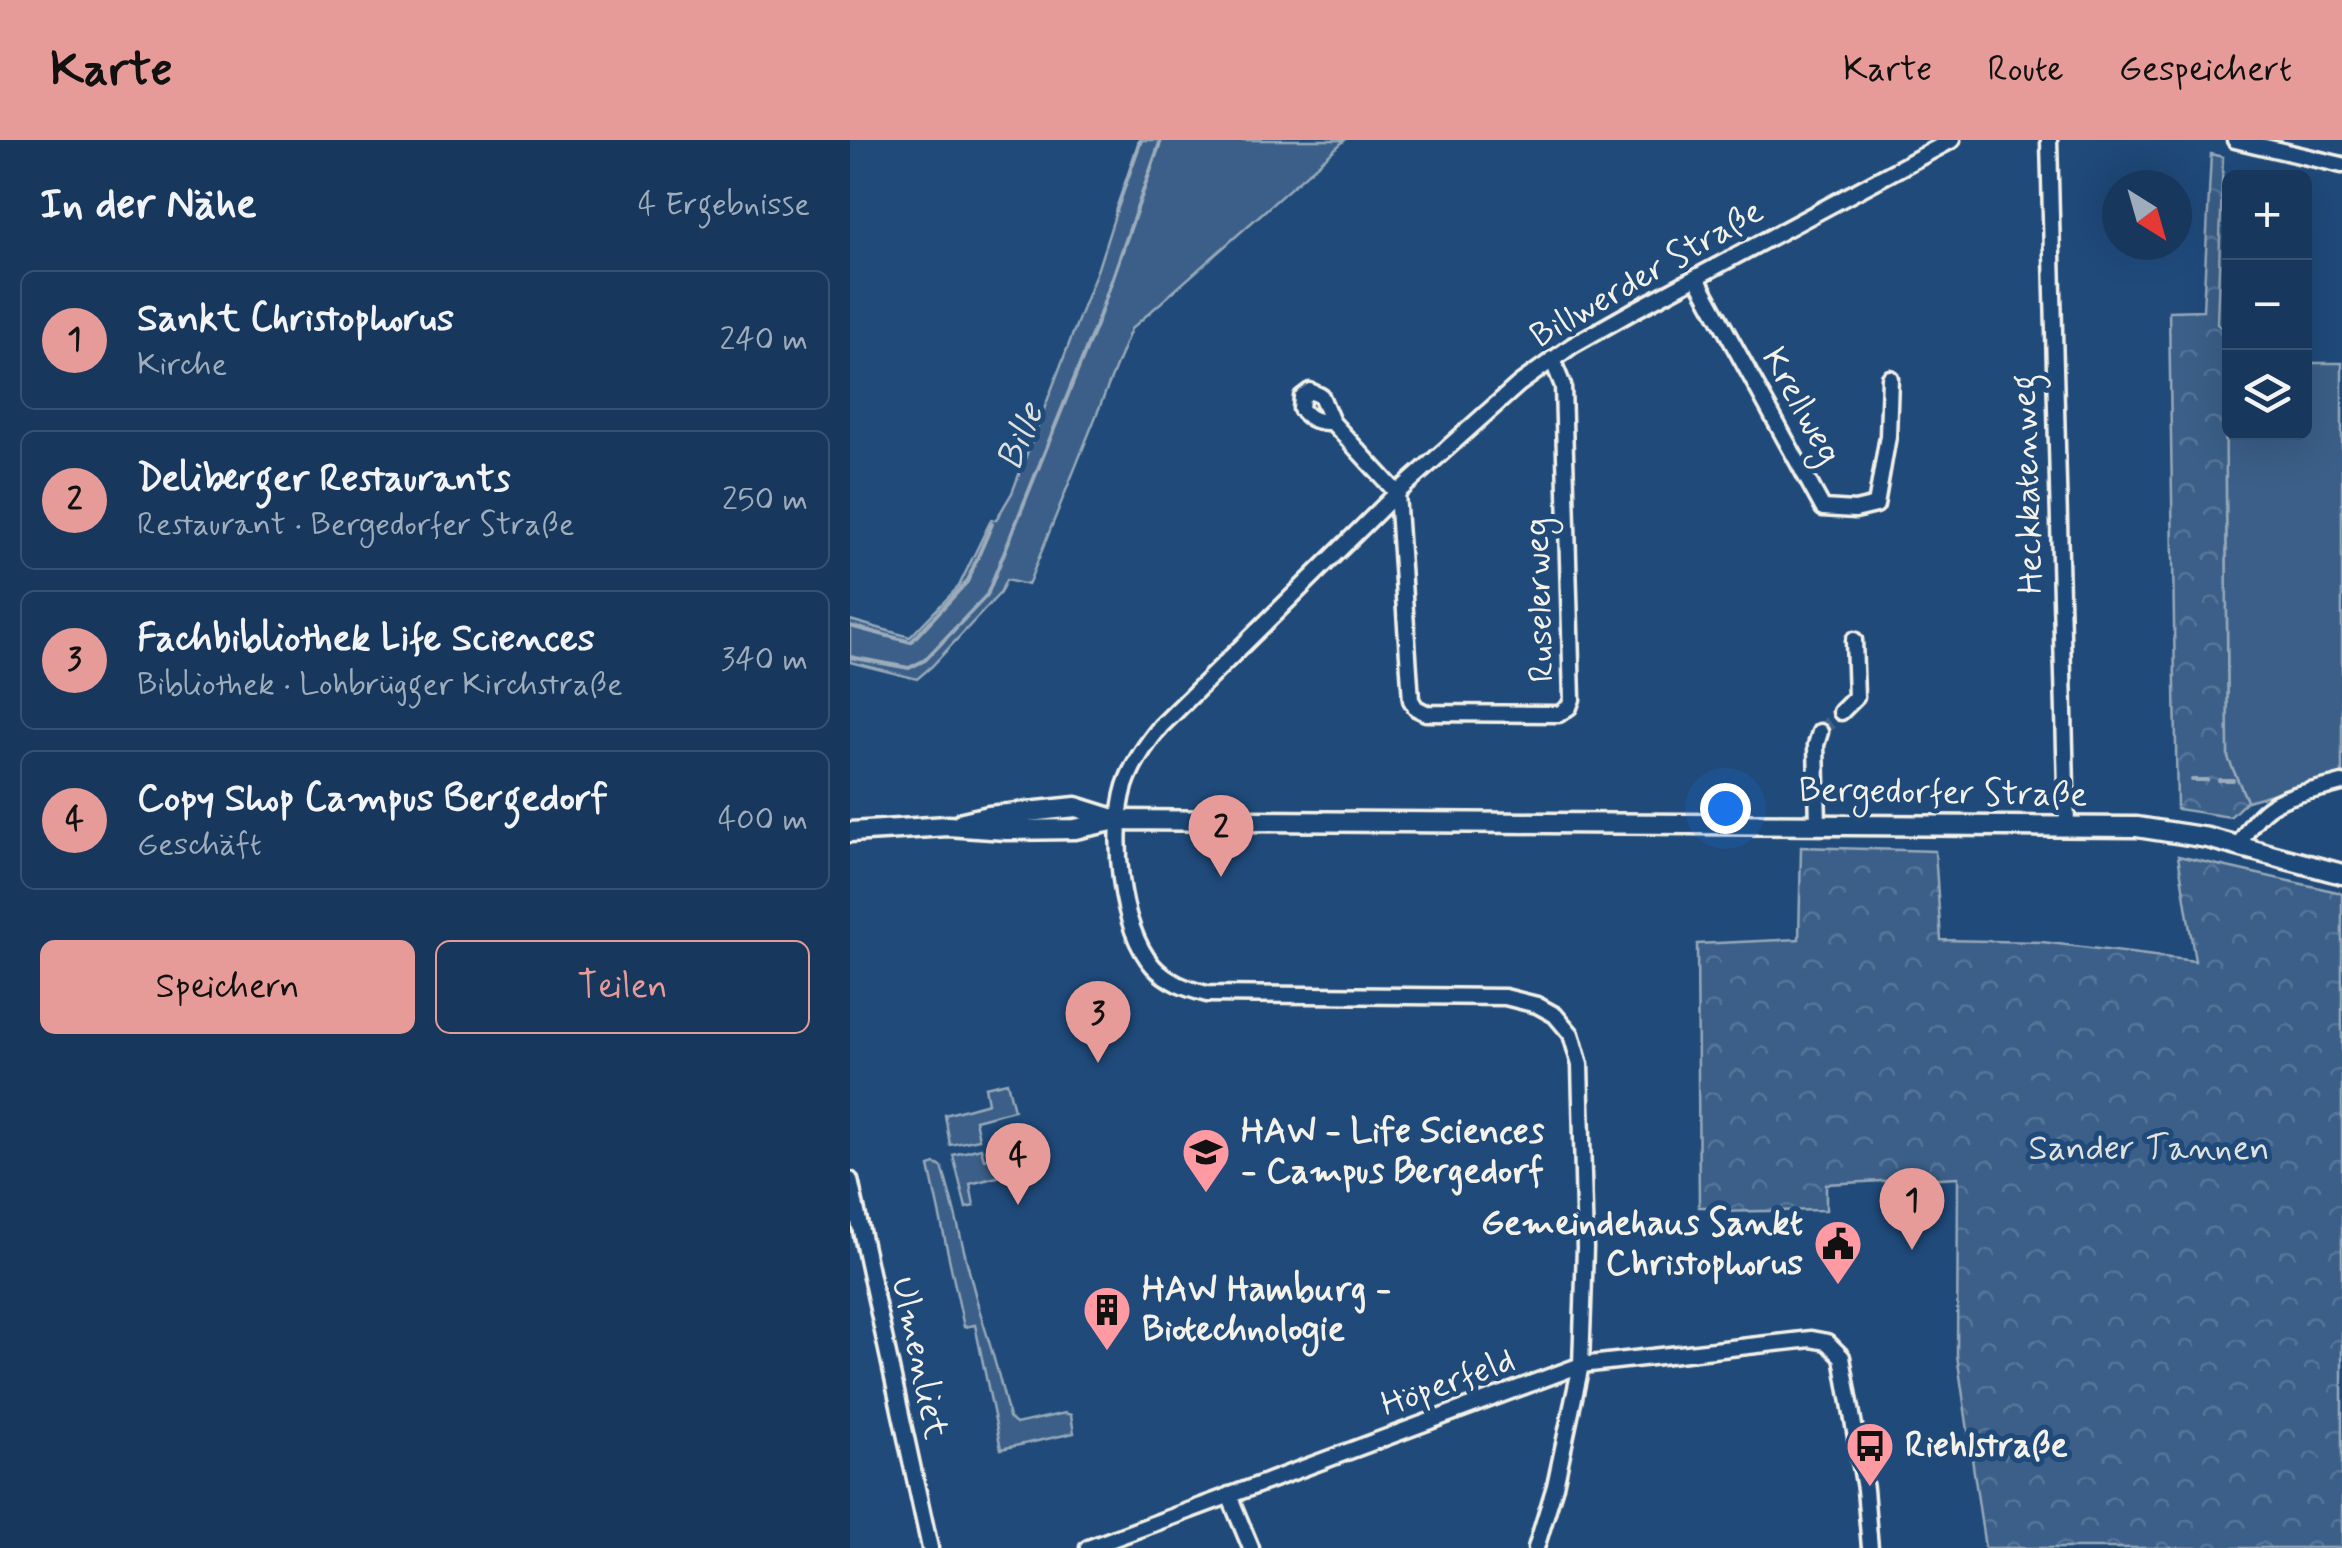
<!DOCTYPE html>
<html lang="de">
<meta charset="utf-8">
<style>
body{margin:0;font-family:Mynerve,sans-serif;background:#203f62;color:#f1f3f6}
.controls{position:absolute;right:30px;top:30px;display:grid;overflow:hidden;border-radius:15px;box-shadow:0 10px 40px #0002}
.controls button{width:90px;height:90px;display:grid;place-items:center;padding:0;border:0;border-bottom:2px solid #365272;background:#17385c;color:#f1f3f6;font:50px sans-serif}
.compass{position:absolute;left:1252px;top:30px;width:90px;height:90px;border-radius:50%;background:#17385c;box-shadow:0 10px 40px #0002;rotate:143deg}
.you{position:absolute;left:875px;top:668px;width:35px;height:35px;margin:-25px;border:8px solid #fff;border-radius:50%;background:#1a73e8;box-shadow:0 0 0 15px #1a73e833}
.badge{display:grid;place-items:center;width:65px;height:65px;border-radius:50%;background:#e69b98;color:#111;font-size:32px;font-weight:700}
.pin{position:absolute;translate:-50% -82px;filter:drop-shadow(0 2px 5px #0008)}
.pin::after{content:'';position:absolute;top:52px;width:35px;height:30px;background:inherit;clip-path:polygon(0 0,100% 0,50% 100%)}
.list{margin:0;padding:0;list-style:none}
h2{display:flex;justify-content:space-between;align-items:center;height:130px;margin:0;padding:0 40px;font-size:42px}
h2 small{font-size:32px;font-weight:400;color:#9eacbb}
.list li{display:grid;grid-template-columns:65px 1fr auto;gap:30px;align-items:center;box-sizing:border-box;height:140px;margin:0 20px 20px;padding:0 20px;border:2px solid #365272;border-radius:15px}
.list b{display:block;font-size:38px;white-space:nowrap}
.list p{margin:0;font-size:32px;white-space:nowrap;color:#9eacbb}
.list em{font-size:32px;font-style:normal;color:#9eacbb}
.actions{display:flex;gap:20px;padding:30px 40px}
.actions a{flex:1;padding:22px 0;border:2px solid #e69b98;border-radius:15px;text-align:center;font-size:35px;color:#e69b98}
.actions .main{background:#e69b98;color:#111}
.icon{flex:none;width:55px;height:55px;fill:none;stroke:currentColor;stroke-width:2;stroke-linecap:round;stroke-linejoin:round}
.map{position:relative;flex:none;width:1492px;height:1408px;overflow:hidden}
header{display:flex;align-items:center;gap:60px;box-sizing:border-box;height:140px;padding:0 50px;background:#e69b98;color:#111}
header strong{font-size:48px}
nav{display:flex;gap:55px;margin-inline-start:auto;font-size:35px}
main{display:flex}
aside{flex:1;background:#17385c}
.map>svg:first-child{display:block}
</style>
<header>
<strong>Karte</strong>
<nav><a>Karte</a><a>Route</a><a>Gespeichert</a></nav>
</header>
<main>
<aside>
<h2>In der Nähe<small>4 Ergebnisse</small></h2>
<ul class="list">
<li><span class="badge">1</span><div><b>Sankt Christophorus</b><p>Kirche</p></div><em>240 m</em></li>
<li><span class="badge">2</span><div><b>Deliberger Restaurants</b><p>Restaurant · Bergedorfer Straße</p></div><em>250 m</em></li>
<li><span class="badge">3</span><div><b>Fachbibliothek Life Sciences</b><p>Bibliothek · Lohbrügger Kirchstraße</p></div><em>340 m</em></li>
<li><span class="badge">4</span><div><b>Copy Shop Campus Bergedorf</b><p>Geschäft</p></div><em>400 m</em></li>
</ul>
<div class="actions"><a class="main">Speichern</a><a>Teilen</a></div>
</aside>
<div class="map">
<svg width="1492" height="1408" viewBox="0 0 1492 1408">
<defs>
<pattern id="forest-crowns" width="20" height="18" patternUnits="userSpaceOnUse" patternTransform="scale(2.5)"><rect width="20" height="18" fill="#3a5f88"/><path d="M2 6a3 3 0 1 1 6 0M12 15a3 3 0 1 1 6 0" fill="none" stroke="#577699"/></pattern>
</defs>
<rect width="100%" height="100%" fill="#1f4a7a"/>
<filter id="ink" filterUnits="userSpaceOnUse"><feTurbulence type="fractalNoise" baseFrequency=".01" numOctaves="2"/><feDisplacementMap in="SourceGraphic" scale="20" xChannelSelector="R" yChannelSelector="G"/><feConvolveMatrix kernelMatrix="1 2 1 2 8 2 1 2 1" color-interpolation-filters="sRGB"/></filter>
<g filter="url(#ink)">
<g fill="#3a5f88" stroke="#97a8b8" stroke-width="2.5">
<path d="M289,0H495L281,189L178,445L156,440L150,453L82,526L67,539L0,522V480L60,497L109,446L141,380H146L162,353L248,128Z"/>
<path d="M1455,223H1492V634L1397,661L1378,618L1375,225L1379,224L1380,292H1454Z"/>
<path d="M157,942L164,970L125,980L129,999L100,1005L95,975L138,963L135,947Z"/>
<path d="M131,1008L134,1019L154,1014L159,1034L120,1044L124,1066L116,1068L103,1015Z"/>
<path d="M85,1024L92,1027C107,1075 116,1124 130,1172C141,1207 151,1241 159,1278L166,1284L215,1273L221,1275L224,1293L151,1309L125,1185L114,1187L79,1026Z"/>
</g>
<g fill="url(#forest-crowns)" stroke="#97a8b8" stroke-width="2.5">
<path d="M1361,14L1373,17L1367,184L1380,195L1379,224L1375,225L1378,618L1397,661L1380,677L1327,669L1319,171L1353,170Z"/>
<path d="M951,707L1085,711L1091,800L1192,802L1345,821L1328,716L1492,753V1408H1135L1107,1215L1108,1037L976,1044V1070L862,1072L861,1067H849L847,804L949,799Z"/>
</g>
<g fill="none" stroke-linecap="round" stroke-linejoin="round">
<g stroke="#9cacbb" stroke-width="4">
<path d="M266,71L291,0"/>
<path d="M0,486L61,502L117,442L142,384"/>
<path d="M0,517L59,528L75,520L137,455L248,180L311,0"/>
<path d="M1342,640H1357"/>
<path d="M1369,640H1383"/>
</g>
<path stroke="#3f638a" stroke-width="14" stroke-dasharray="14 7" stroke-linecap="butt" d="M970,592L991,572"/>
<g stroke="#f4f1e8" stroke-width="21">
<g id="minor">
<path d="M1199,0L1217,686"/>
<path d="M1385,0L1492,25"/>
<path d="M847,138L973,368L1005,370L1026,365L1038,296L1040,238"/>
<path d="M482,282C468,282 460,280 451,269L452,257L460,251L471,256L482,282L547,353L561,560L566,568L576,573L709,574L719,567L722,559L713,246L702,219"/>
<path d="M991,572L1006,557L1004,500"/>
<path d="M968,684L966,605L970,592"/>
<path d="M1389,706C1414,654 1442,657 1492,643"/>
<path d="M0,1040L80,1408"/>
<path d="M379,1355L401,1408"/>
<path d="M238,1408L731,1225L961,1199L977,1202L992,1217L1015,1349L1020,1408"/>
<path d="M686,1408L705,1346L731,1225L735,1108L730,925L721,894L705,875L687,865L655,857L357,854C337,849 317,842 303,826C269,787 261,693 275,646C282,624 297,603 311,586L547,353L669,244L723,205L785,170L1102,0"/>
</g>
</g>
<g stroke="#f4f1e8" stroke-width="25">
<g id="major">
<path d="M113,682L139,676L226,667L264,679"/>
<path d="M0,692L98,686L156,690L225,689L267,680L1287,687L1358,698L1492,734"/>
</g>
</g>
<use href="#minor" stroke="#1f4a7a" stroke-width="14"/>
<use href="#major" stroke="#1f4a7a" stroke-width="18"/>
</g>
</g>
<defs>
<g id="university-pin" transform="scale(2.5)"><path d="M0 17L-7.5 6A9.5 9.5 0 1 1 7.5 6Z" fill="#ff9aa2" stroke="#1f4a7a"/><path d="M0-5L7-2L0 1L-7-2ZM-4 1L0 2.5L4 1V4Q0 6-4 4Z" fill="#111"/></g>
<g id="civic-pin" transform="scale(2.5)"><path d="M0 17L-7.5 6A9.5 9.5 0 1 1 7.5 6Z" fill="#ff9aa2" stroke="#1f4a7a"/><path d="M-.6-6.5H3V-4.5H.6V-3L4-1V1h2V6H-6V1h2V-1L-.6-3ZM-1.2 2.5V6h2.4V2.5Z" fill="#111"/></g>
<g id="building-pin" transform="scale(2.5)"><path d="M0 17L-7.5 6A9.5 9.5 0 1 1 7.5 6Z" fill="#ff9aa2" stroke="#1f4a7a"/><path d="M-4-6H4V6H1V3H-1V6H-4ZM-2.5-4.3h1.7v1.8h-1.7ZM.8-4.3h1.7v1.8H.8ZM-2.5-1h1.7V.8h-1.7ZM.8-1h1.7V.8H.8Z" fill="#111"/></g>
<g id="bus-pin" transform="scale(2.5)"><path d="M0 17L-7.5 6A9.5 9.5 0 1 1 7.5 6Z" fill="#ff9aa2" stroke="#1f4a7a"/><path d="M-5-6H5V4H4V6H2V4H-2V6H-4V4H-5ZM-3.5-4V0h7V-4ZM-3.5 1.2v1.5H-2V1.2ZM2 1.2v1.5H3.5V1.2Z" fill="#111"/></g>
</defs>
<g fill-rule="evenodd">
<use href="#university-pin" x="356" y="1012"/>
<use href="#civic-pin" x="988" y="1104"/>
<use href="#building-pin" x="257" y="1170"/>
<use href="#bus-pin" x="1020" y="1306"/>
</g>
<g text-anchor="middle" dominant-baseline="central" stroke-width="10" stroke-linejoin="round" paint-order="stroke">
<g font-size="35" fill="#f4f1e8" stroke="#1f4a7a">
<text transform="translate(797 134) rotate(-30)">Billwerder Straße</text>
<text transform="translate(951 266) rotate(61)">Krellweg</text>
<text transform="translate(1178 344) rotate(-92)">Heckkatenweg</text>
<text transform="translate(690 460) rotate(-92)">Ruselerweg</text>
<text transform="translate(1093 653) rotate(1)">Bergedorfer Straße</text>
<text transform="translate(69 1218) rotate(78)">Ulmenliet</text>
<text transform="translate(598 1243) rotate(-20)">Höperfeld</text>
</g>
<g font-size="35" font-weight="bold" fill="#f4f1e8" stroke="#1f4a7a" text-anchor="start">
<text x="391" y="992">HAW - Life Sciences<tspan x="391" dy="40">- Campus Bergedorf</tspan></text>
<text x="953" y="1084" text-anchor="end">Gemeindehaus Sankt<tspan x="953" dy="40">Christophorus</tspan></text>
<text x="292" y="1150">HAW Hamburg -<tspan x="292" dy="40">Biotechnologie</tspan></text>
<text x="1055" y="1306">Riehlstraße</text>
</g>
<g font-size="35" fill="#e1e2de" stroke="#1f4a7a">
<text x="1299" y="1009">Sander Tannen</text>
</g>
<g font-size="38" font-style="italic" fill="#dee0dd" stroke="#1f4a7a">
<text transform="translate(171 297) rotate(-68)">Bille</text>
</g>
</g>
</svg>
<div class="controls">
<button>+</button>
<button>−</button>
<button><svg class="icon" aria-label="layers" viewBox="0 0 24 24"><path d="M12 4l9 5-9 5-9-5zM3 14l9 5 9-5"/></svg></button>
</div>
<svg class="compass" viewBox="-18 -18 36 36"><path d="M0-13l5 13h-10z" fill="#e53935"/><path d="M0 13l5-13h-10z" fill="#9eacbb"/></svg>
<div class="you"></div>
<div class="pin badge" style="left:1062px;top:1110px">1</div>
<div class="pin badge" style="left:371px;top:737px">2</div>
<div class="pin badge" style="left:248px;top:923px">3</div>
<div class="pin badge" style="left:168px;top:1065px">4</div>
</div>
</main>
